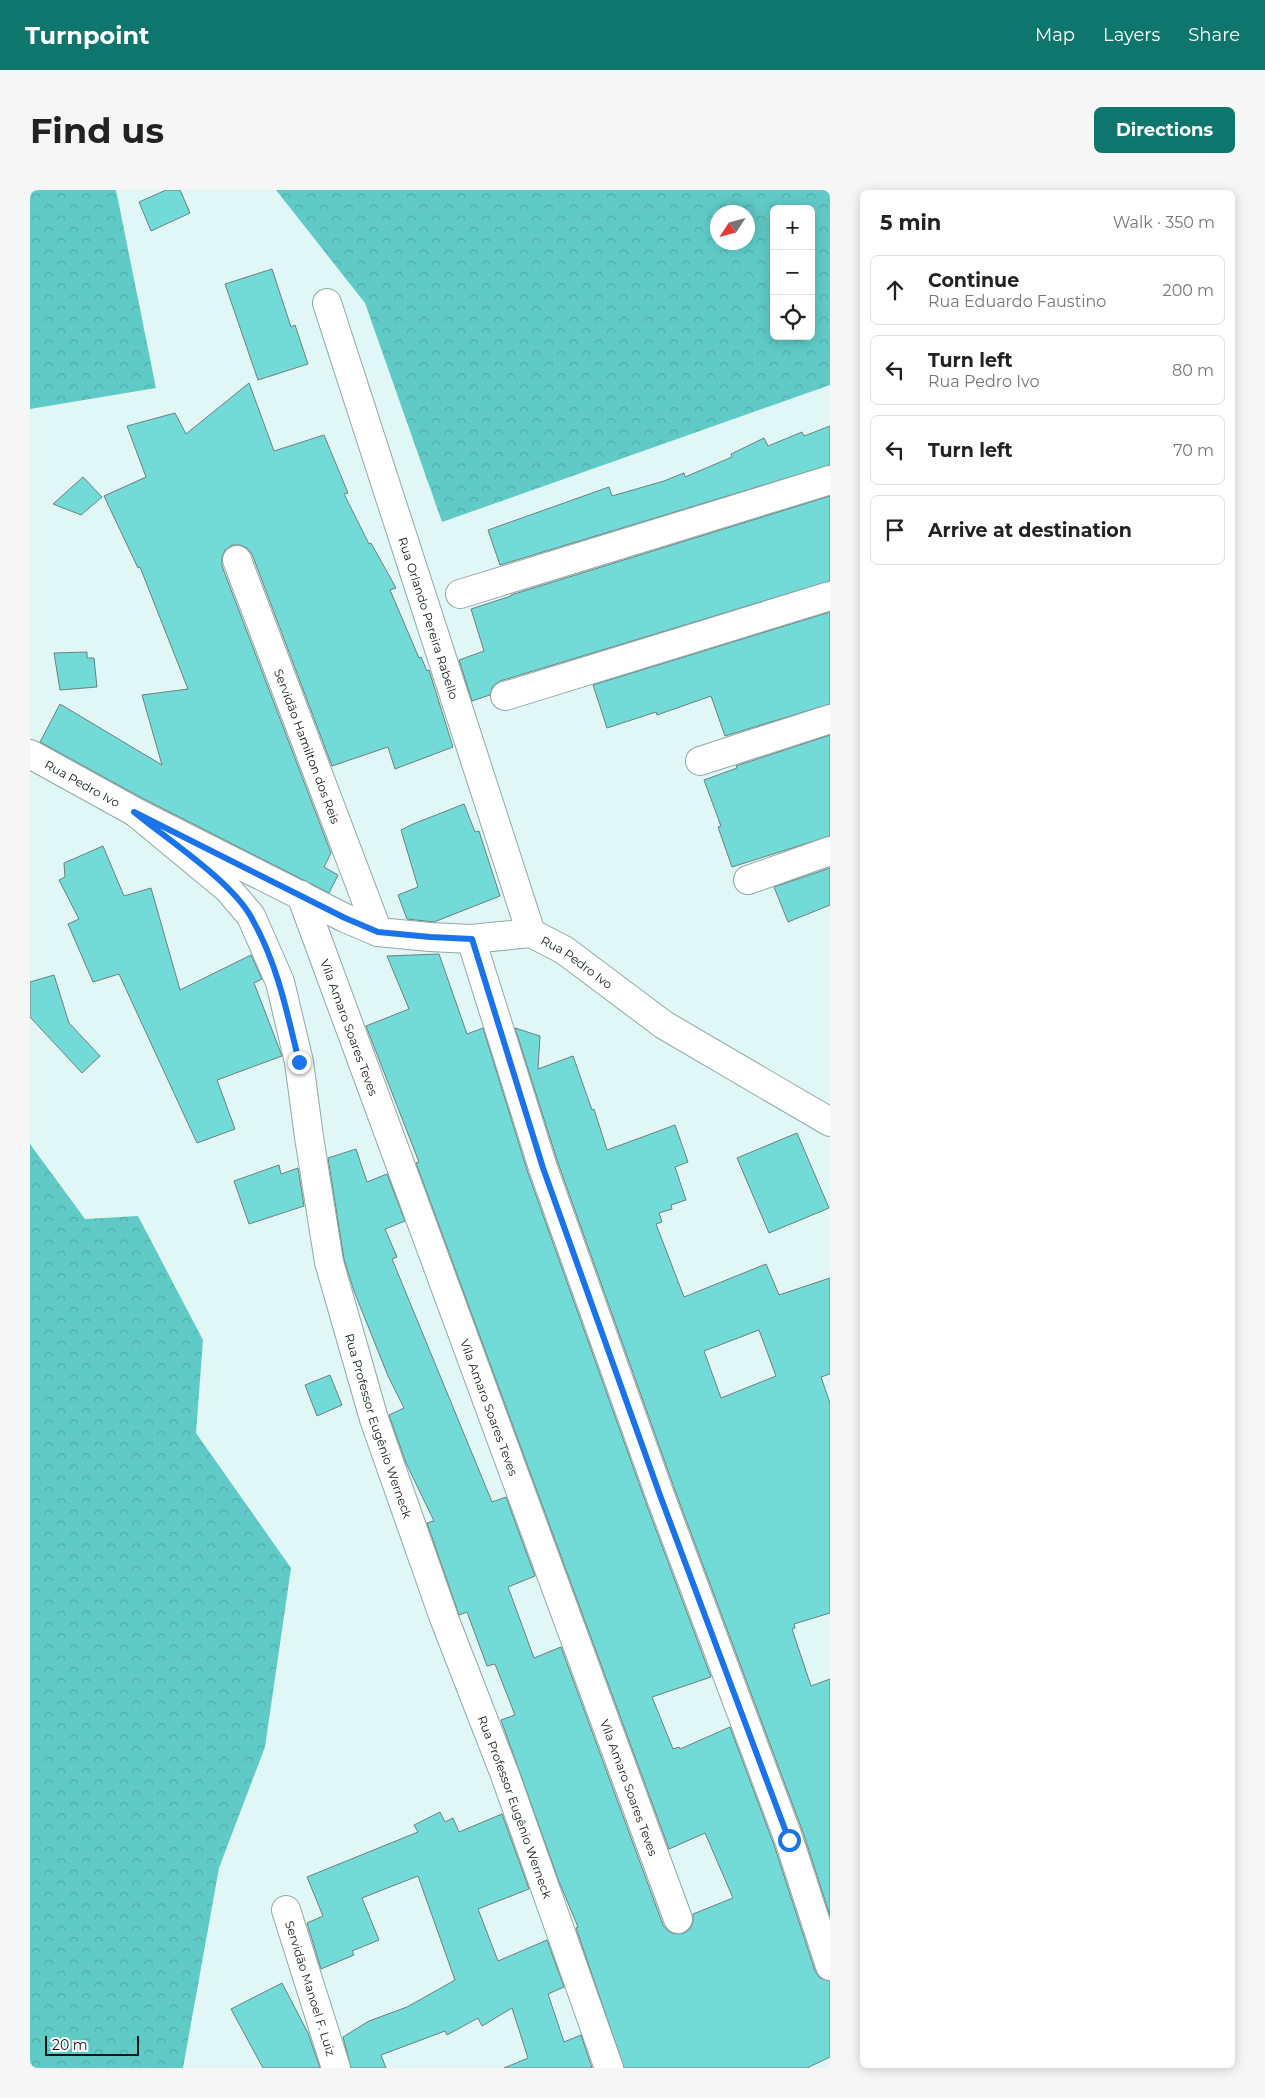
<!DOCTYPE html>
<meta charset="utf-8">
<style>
body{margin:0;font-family:Montserrat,sans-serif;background:#f6f6f6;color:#222}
.controls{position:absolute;right:15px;top:15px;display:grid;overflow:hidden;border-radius:8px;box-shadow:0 2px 12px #0003}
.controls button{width:45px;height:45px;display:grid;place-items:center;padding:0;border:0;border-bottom:1px solid #e0e0e0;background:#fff;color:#222;font:25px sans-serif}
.compass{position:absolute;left:680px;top:15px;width:45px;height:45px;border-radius:50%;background:#fff;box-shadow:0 2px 12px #0003;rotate:234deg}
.scale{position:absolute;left:15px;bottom:12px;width:94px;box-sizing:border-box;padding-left:5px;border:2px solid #101817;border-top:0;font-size:14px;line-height:18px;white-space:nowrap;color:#101817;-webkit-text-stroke:4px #fff;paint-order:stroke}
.stop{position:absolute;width:15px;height:15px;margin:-11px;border:4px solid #1a73e8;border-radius:50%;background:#fff}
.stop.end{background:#1a73e8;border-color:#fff;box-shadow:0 1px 5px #0008}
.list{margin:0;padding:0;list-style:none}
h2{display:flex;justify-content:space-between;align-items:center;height:65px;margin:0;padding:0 20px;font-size:21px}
h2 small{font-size:16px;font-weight:400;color:#767676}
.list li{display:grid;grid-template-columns:32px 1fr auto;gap:15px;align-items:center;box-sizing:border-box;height:70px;margin:0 10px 10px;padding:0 10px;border:1px solid #e0e0e0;border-radius:8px}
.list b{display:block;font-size:19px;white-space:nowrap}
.list p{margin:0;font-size:16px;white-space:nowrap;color:#767676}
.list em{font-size:16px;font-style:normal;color:#767676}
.icon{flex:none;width:28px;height:28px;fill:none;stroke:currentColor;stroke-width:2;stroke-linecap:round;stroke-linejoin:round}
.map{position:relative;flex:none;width:800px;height:1878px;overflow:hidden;border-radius:8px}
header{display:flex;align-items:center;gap:30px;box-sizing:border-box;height:70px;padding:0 25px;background:#0f766e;color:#fff}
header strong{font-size:24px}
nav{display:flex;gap:28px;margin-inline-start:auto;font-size:18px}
.intro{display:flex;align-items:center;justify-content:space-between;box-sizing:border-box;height:120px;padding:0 30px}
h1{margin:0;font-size:35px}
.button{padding:12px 22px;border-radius:8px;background:#0f766e;color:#fff;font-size:18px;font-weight:700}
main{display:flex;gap:30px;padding:0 30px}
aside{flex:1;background:#fff;border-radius:8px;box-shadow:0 2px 12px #0003}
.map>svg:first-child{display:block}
</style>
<header>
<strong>Turnpoint</strong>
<nav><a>Map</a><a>Layers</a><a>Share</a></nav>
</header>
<div class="intro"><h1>Find us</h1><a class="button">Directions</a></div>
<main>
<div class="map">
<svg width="800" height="1878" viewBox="0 0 800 1878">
<defs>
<pattern id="forest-crowns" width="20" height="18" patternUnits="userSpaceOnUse" patternTransform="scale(1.25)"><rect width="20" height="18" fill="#60cac6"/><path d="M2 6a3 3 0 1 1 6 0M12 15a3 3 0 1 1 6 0" fill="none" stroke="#52ada9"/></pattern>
</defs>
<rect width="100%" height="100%" fill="#e0f7f5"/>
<g fill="url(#forest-crowns)" fill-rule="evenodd">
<path d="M0,0H86L126,198L0,219Z"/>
<path d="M246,0H800V195L412,332L335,113ZM744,19H781V146H744ZM718,22V52H688V22Z"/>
<path d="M0,954L55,1029L108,1026L173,1150L166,1243L261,1378L235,1557L189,1678L153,1878H0Z"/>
</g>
<g fill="#72dbd7" stroke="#6c807f" fill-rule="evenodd">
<path d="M136,0H150L160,23L121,41L109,12Z"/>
<path d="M242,79L261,137L265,135L278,174L228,190L195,94Z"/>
<path d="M219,193L244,261L294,245L318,303L314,304L339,354L341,353L366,398L360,400L389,468L391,467L397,481L399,480L423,557L365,579L358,557L302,576L222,364L217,358L210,355H202L195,360L192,367V376L301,663L294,677L308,685L299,703L112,608L10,552L30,514L132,575L112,505L158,499L110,377L108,378L74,306L116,287L97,236L145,223L156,244Z"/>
<path d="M800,236V275L470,375L458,340L579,297L582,306L634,291L654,283L655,287L702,267L701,264L734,248L738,256L772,242L774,246Z"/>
<path d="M53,287L72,307L51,325L23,314Z"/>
<path d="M800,306V391L470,491L463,496L460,505L442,511L429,470L454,461L441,419L481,406V405Z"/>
<path d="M800,422V514L695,546L681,506L627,525L626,522L577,538L563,495Z"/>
<path d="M57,462V468H64L67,497L30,500L24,463Z"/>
<path d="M800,545V646L702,677L688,637L691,636L674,590L707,578L706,576Z"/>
<path d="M434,614L445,642L449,641L470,706L404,732L377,729L368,705L388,697L371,640L383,634Z"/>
<path d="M73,656L94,706L121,698L150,800L221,765L232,789L224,793L252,866L187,890L205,939L167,953L89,784L63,792L38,734L49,729L29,690L35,687L34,673Z"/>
<path d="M800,678V715L758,732L744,697Z"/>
<path d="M409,764L437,844L453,838L498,983L616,1313L681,1487L622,1507L643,1559L649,1557L650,1559L700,1537L744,1655L785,1781L790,1788L800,1791V1867L777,1878H594L546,1738L548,1737L528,1689L471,1530L485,1525L465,1474L457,1476L437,1422L429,1425L397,1333L404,1331L376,1273L359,1225L374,1218L358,1186L324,1101L314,1069L298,968L326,959L337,992L357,984L375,1031L355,1039L367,1067L362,1069L462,1312L476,1307L505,1386L478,1397L504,1468L531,1457L633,1735L638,1741L645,1744L654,1743L660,1739L663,1732V1724L703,1708L675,1643L639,1659L386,973L389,972L336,836L379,819L357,766Z"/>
<path d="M24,785L39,833L70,866L52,883L0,827V792Z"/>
<path d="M485,838L510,846L508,879L543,866L562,920L564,919L577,960L645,935L658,972L645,977L656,1010L641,1015L642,1019L629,1023L632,1032L626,1034L654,1107L736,1074L749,1105L800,1088V1184L791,1187L800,1213V1423L764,1434L765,1438L762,1439L781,1496L800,1489V1726L774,1645L646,1303L528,973ZM729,1140L746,1186L691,1208L674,1161Z"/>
<path d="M767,943L799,1018L739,1043L707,968Z"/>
<path d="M249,975L251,984L268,978L274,1016L219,1034L204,991Z"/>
<path d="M300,1185L312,1215L287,1226L275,1195Z"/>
<path d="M410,1622L415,1632L423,1628L429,1642L472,1624L499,1699L448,1719L468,1771L517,1750L534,1797L518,1804L534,1852L551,1845L562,1878H474L498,1868L482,1818L452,1836L448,1828L417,1845L415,1841L351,1865L356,1878H321L313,1847L339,1831L377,1817L425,1790L388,1686L332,1708L349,1750L322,1761L324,1765L291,1779L277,1733L293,1726L277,1687L388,1642L384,1635Z"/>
<path d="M252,1793L278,1843L290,1878H233L201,1819Z"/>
</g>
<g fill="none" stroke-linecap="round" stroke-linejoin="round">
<g stroke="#92a7a6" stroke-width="30">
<g id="minor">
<path id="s1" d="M297,113L501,743"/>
<path id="s2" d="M207,370L348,742"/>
<path d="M430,404L800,290"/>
<path d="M475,506L800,406"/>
<path id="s3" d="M0,564L105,622L315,728L348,742L400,747L441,749L501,743L534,760L634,835L800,932"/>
<path d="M670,571L800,529"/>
<path id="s4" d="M105,622L198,699L221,726L250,792L269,872L279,947L299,1072L344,1229L414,1428L475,1585L579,1878"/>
<path d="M718,690L800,661"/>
<path id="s5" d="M271,705L648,1729"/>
<path d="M441,749L513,978L631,1308L759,1650L800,1776"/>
<path id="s6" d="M256,1720L306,1878"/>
</g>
</g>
<use href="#minor" stroke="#fff" stroke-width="28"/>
</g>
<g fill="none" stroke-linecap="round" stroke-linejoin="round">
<path stroke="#1a73e8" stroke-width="6" d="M269,872C257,822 247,772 221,727C201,691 138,650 104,622L315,728L348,742L400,747L442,749L513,978L631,1308L759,1650"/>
</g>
<g text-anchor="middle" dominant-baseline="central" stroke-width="4.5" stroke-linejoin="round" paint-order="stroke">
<g font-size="12" fill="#101817" stroke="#fff">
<text stroke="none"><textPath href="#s1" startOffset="331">Rua Orlando Pereira Rabello</textPath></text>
<text stroke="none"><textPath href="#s2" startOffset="199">Servidão Hamilton dos Reis</textPath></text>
<text stroke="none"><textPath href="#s3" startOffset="60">Rua Pedro Ivo</textPath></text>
<text stroke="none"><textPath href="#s3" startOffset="599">Rua Pedro Ivo</textPath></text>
<text stroke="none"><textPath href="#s5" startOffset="141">Vila Amaro Soares Teves</textPath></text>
<text stroke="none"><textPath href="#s5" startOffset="546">Vila Amaro Soares Teves</textPath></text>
<text stroke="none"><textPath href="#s4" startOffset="684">Rua Professor Eugênio Werneck</textPath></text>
<text stroke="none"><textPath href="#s5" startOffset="951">Vila Amaro Soares Teves</textPath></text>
<text stroke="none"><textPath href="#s4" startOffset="1089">Rua Professor Eugênio Werneck</textPath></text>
<text stroke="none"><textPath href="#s6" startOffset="82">Servidão Manoel F. Luiz</textPath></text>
</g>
</g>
</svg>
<div class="controls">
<button>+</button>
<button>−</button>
<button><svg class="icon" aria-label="locate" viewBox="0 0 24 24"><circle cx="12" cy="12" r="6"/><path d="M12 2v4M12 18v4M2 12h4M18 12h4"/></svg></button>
</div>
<svg class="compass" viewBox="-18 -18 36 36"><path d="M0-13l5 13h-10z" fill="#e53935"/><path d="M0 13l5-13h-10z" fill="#767676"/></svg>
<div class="scale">20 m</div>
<div class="stop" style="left:759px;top:1650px"></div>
<div class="stop end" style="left:269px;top:872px"></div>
</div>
<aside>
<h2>5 min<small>Walk · 350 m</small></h2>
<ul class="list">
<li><svg class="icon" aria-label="ahead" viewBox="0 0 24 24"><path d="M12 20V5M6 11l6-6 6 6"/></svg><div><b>Continue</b><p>Rua Eduardo Faustino</p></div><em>200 m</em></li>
<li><svg class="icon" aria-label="left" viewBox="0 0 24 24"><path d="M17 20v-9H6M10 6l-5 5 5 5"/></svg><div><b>Turn left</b><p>Rua Pedro Ivo</p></div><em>80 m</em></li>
<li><svg class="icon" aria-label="left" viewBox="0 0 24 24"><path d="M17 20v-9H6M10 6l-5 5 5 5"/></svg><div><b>Turn left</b></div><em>70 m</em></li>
<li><svg class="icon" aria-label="arrive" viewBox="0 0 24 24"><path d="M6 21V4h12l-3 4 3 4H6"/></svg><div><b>Arrive at destination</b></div></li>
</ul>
</aside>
</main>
